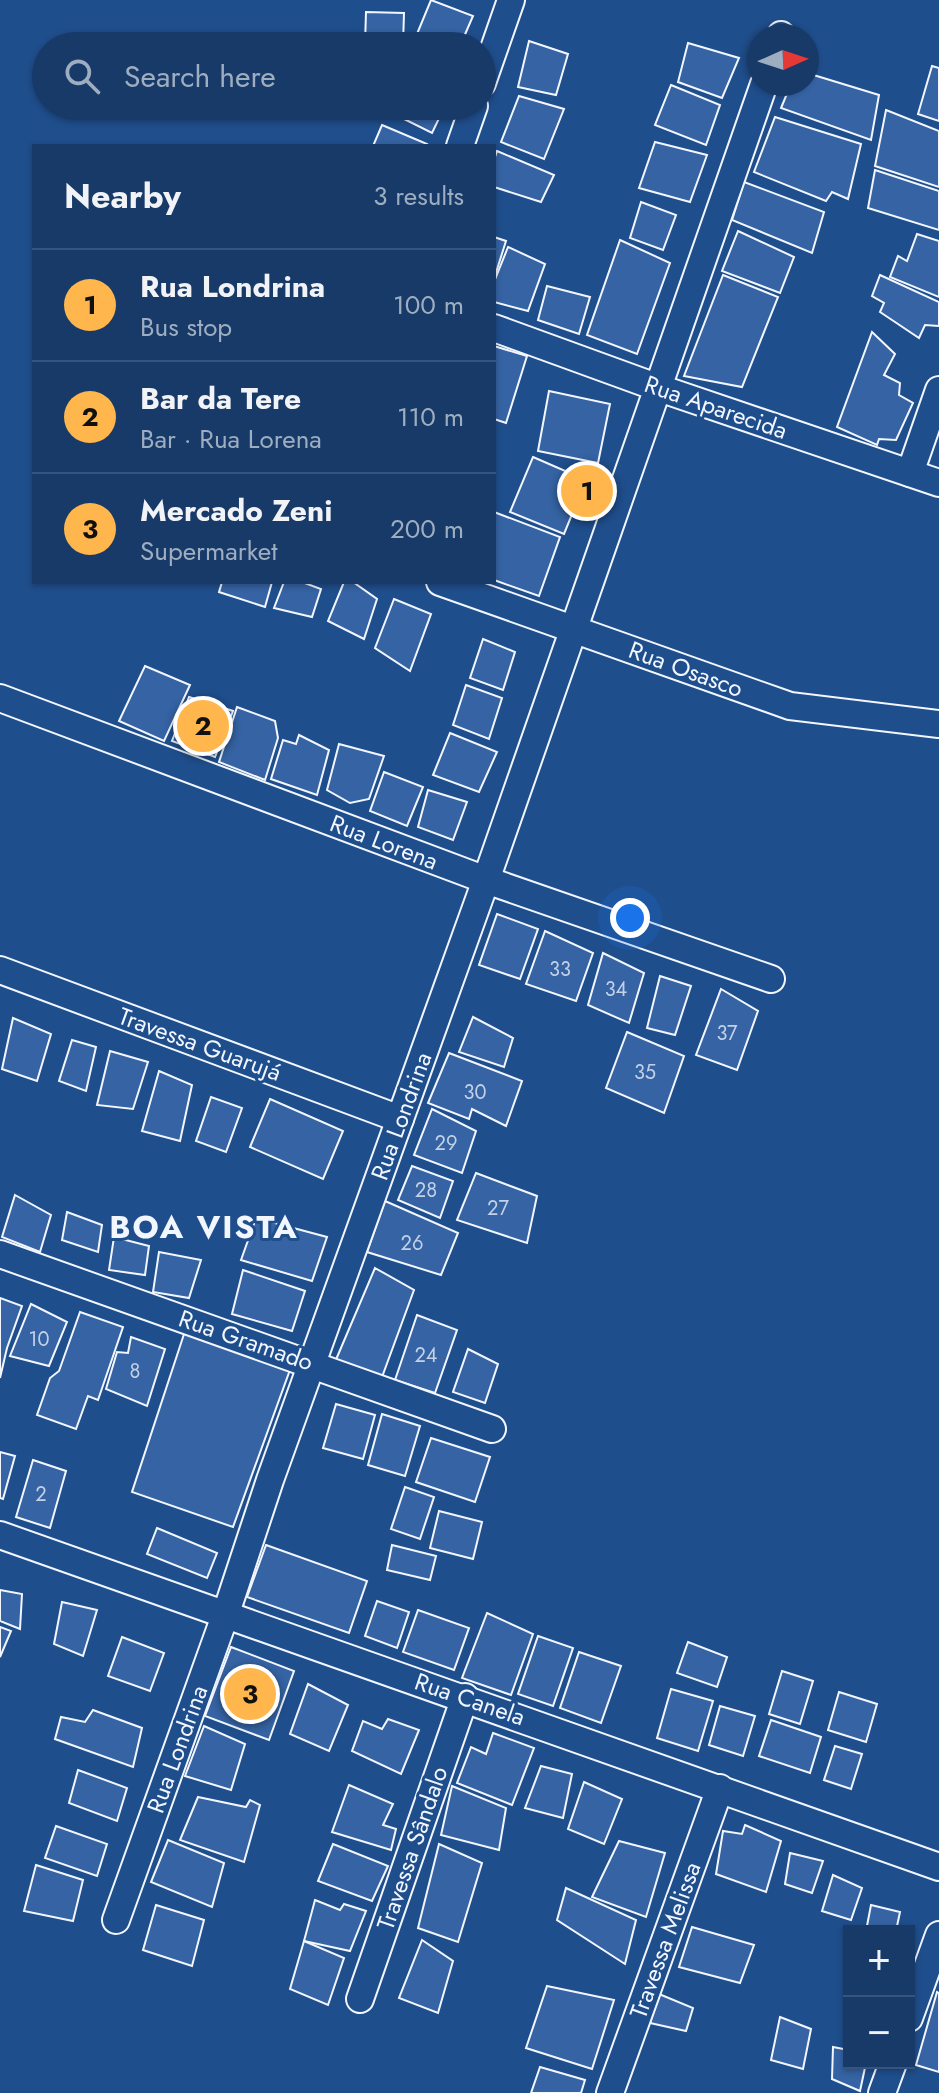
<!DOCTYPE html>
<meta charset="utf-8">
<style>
body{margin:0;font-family:Jost,sans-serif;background:#20416f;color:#f1f3f6}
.controls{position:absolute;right:24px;bottom:24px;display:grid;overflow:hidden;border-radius:0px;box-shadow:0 2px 6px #0004}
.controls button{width:72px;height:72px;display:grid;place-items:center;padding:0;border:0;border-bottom:2px solid #36547d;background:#173a69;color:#f1f3f6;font:40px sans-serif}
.compass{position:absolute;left:747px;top:24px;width:72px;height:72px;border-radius:50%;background:#173a69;box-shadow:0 2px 6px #0004;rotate:87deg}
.you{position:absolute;left:630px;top:918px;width:28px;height:28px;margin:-20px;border:6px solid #fff;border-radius:50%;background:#1a73e8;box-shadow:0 0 0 12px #1a73e833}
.badge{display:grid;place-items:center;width:52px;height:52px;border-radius:50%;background:#ffb74d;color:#111;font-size:26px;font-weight:700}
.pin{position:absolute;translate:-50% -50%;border:4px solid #fff;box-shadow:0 2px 8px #0006}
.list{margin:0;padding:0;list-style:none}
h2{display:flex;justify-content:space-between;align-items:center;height:104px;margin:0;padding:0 32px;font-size:34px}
h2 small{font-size:26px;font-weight:400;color:#9eadc0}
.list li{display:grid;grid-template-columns:52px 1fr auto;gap:24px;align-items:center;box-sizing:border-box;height:112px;padding:0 32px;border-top:2px solid #36547d}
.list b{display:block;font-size:30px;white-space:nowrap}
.list p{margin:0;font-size:26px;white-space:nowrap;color:#9eadc0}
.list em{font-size:26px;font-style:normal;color:#9eadc0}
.icon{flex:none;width:44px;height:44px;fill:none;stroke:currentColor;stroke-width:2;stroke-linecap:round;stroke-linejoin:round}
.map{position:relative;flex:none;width:939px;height:2093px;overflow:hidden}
.search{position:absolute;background:#173a69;box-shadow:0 2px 6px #0004;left:32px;top:32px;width:464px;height:88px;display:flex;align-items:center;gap:20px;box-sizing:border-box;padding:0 28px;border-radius:44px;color:#9eadc0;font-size:30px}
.panel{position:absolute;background:#173a69;box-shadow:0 2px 6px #0004;left:32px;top:144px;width:464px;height:440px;border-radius:0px}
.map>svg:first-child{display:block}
</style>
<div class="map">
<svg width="939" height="2093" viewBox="0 0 939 2093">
<rect width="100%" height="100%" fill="#1f4e8c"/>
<g fill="#3563a3" stroke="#f2f6ff" stroke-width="2">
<path d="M431,0L473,16L460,46H412Z"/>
<path d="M366,12L404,13L403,45L365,44Z"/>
<path d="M529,41L568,54L556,95L518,87Z"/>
<path d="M688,43L739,58L722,98L678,82Z"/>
<path d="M932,66L939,68V121L918,114Z"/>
<path d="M807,73L879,95L871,140L781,108L791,84H807Z"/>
<path d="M671,85L720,105L706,145L655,125Z"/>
<path d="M519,96L564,109L544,159L501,142Z"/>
<path d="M393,106H445L432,133L390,112Z"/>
<path d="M886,110L939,131V187L875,166Z"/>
<path d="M775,117L861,144L848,199L832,192L826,201L754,172Z"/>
<path d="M382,125L427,144L426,146H373Z"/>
<path d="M655,142L707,155L690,202L639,188Z"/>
<path d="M497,151L554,175L541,202L494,187V160Z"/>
<path d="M875,170L939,191V230L868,208Z"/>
<path d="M744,182L824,212L812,253L732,220Z"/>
<path d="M641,202L676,215L663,250L630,238Z"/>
<path d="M738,231L794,257L780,293L722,271Z"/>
<path d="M917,234L939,241V297L890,277L898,256L907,261Z"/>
<path d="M494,237L506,241L494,279Z"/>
<path d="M620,240L670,263L637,354L587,335Z"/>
<path d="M508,247L545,264L528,311L494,302V282Z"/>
<path d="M723,275L778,297L742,387L684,376Z"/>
<path d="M880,275L939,302V326L925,325L919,338L880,312L884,303L872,296Z"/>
<path d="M547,286L590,297L579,334L538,320Z"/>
<path d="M872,332L895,354L884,375L900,383L899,395L913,403L896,440L879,439L877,445L837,427Z"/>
<path d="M494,346L527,356L506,423L494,419Z"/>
<path d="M549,391L610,404L598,463L538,451Z"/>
<path d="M533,457L586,480L564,534L510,512Z"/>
<path d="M494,512L560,537L539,596L494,580Z"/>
<path d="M222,582H272L265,607L219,592Z"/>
<path d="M284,582H302L321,589L312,617L274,608Z"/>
<path d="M344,582H353L377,599L364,639L328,621Z"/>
<path d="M394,599L431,614L410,671L375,648Z"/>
<path d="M483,639L515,652L503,690L470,678Z"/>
<path d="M145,666L190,685L164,741L119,721Z"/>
<path d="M466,685L502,698L489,739L453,725Z"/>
<path d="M189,697L233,711L215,757L172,741Z"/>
<path d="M237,707L275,721L278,738L265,780L219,762Z"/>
<path d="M450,733L497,752L479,792L433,775Z"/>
<path d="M299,735L329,750L317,795L271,779L283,740L296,744Z"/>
<path d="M339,744L384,756L369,799L350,803L327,790Z"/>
<path d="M384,772L423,787L407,826L370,811Z"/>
<path d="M428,790L467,802L453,840L418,827Z"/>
<path d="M497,914L538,929L520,979L479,965Z"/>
<path d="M545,931L593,953L576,1001L526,984Z"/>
<path d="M603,953L644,973L629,1023L588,1005Z"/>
<path d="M660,976L691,986L675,1035L647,1028Z"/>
<path d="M721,989L758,1011L737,1070L696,1055Z"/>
<path d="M473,1017L513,1038L504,1067L459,1052Z"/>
<path d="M13,1018L51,1034L37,1081L2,1069Z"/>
<path d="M627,1032L684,1056L664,1113L606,1088Z"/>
<path d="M72,1040L96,1047L86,1091L59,1081Z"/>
<path d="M110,1051L148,1062L133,1109L97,1105Z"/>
<path d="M449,1053L522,1081L506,1126L472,1109L469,1119L428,1103Z"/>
<path d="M159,1071L192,1085L180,1141L142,1131Z"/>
<path d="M211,1097L242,1108L226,1152L196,1141Z"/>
<path d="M270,1099L343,1131L323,1179L250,1147Z"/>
<path d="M432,1109L476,1131L462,1173L414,1155Z"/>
<path d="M412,1166L453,1181L440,1218L398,1200Z"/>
<path d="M476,1173L537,1196L527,1243L457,1220Z"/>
<path d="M15,1195L51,1215L40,1252L2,1237Z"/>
<path d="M385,1201L458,1233L441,1275L367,1252Z"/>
<path d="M67,1212L102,1225L98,1252L62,1240Z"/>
<path d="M256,1218L327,1237L312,1281L241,1260Z"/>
<path d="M114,1237L149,1246L145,1275L109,1270Z"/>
<path d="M159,1252L201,1260L189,1298L153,1292Z"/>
<path d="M375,1268L414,1290L382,1377L335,1362Z"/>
<path d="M243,1270L305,1291L292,1331L232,1314Z"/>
<path d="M0,1298L22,1306L7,1348L0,1378Z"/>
<path d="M31,1304L67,1322L49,1366L10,1356Z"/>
<path d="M80,1312L123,1327L98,1400L88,1396L76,1429L37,1415L50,1378L59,1371Z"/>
<path d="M417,1315L457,1330L435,1393L395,1380Z"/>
<path d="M186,1328L291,1367L233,1527L132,1492Z"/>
<path d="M131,1337L165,1349L147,1406L106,1389L117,1352L128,1353Z"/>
<path d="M468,1349L498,1364L485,1403L453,1392Z"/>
<path d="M336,1404L375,1415L363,1459L323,1448Z"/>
<path d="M382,1414L420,1426L405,1476L368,1465Z"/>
<path d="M431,1438L490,1457L475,1502L416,1482Z"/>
<path d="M0,1452L15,1456L3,1499L0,1498Z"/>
<path d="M33,1460L66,1471L50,1528L16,1517Z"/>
<path d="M405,1487L434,1497L420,1539L391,1529Z"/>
<path d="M439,1511L482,1522L473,1559L430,1548Z"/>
<path d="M157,1528L217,1553L207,1578L147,1554Z"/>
<path d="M266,1545L367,1581L349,1633L247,1597Z"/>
<path d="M392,1545L436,1556L430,1580L387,1570Z"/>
<path d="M0,1590L22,1594L20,1629L0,1621Z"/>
<path d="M377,1601L409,1612L397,1648L365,1636Z"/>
<path d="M62,1602L97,1610L83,1656L54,1644Z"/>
<path d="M418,1610L469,1628L454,1670L403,1652Z"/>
<path d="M487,1613L533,1634L511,1695L462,1678Z"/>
<path d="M0,1627L11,1631L0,1657Z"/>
<path d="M538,1636L573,1648L553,1706L518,1694Z"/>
<path d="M122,1637L164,1653L150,1691L108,1676Z"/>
<path d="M688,1642L727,1657L717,1687L677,1673Z"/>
<path d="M231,1647L294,1671L269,1740L205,1716Z"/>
<path d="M579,1652L621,1666L601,1723L560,1708Z"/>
<path d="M782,1671L813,1681L800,1724L769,1714Z"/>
<path d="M308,1684L348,1705L329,1751L290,1734Z"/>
<path d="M671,1689L713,1701L698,1751L657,1738Z"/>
<path d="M839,1692L877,1704L866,1742L828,1730Z"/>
<path d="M720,1706L755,1716L743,1756L709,1745Z"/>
<path d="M93,1710L142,1728L133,1767L55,1739L61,1717L85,1722Z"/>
<path d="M388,1719L419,1730L401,1774L352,1751L363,1721L382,1729Z"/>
<path d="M771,1720L821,1737L810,1773L759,1756Z"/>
<path d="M204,1726L245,1744L231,1790L185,1776Z"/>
<path d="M493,1733L534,1748L512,1805L457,1783L471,1747L486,1754Z"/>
<path d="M835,1746L862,1754L851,1789L824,1780Z"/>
<path d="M541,1766L572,1774L563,1818L525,1808Z"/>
<path d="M78,1770L127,1788L117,1821L69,1803Z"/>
<path d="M584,1782L622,1799L604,1844L568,1829Z"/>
<path d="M349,1785L393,1804L383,1825L396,1829L391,1850L332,1832Z"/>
<path d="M452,1786L506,1808L499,1850L441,1835Z"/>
<path d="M198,1797L246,1807L250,1800L260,1805L244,1862L180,1840Z"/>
<path d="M745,1825L781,1841L766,1892L716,1874L723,1831L742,1834Z"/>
<path d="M56,1826L107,1844L97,1876L45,1858Z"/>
<path d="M168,1840L224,1863L212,1907L151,1882Z"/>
<path d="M619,1841L665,1853L646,1917L592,1897Z"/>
<path d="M333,1844L388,1866L372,1901L318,1881Z"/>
<path d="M439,1844L482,1863L458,1942L418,1928Z"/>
<path d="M790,1853L823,1861L812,1893L785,1884Z"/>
<path d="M36,1865L83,1880L73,1921L24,1911Z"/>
<path d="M833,1875L862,1888L851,1920L822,1911Z"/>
<path d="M566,1888L636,1920L625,1964L557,1920Z"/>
<path d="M315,1900L340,1910L344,1904L366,1911L350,1951L304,1941Z"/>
<path d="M156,1905L204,1920L192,1966L143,1950Z"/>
<path d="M871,1905L900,1912L896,1931H866Z"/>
<path d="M692,1927L754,1945L740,1983L679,1967Z"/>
<path d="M422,1940L453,1961L438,2013L399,1998Z"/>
<path d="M304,1941L344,1958L328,2005L290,1989Z"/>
<path d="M547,1986L614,2000L592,2069L526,2048Z"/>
<path d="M937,1992L939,1993V2072L916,2065Z"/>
<path d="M659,1994L693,2008L686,2031L650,2023Z"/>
<path d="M780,2017L811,2029L803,2069L771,2060Z"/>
<path d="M833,2047L849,2050V2063H866L860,2091L832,2079Z"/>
<path d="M540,2067L585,2080L581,2093H531Z"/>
</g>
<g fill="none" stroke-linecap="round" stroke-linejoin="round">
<g stroke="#f2f6ff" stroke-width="30">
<g id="street">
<path d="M781,36V35"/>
<path d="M482,83L511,0"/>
<path d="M460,146L474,106"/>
<path d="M494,328L659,388L939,483"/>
<path d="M910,473L939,390"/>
<path d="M440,582L790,706L939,724"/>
<path d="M0,698L486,880L771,979"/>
<path d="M0,970L400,1119"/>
<path d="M0,1254L492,1429"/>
<path d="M0,1535L939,1867"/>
<path d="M116,1920L226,1613L270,1480L486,880L764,84"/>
<path d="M360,1999L465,1697"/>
<path d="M909,2018L939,1935"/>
<path d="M610,2093L720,1788"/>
<path d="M882,2093L893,2063"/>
</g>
</g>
<use href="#street" stroke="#1f4e8c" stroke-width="26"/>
</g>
<g text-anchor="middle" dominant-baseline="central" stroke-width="6" stroke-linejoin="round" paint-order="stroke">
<g font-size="20" fill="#c3d1e8">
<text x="560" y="969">33</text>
<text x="616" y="989">34</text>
<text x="727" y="1033">37</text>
<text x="645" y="1072">35</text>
<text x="475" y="1092">30</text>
<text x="446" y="1143">29</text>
<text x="426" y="1190">28</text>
<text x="498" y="1208">27</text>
<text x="412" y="1243">26</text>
<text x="39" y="1339">10</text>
<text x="426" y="1355">24</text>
<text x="135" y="1371">8</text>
<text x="41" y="1494">2</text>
</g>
<g font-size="24" fill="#f2f6ff" stroke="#1f4e8c">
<text transform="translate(716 407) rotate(19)">Rua Aparecida</text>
<text transform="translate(686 669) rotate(20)">Rua Osasco</text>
<text transform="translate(384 842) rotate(21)">Rua Lorena</text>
<text transform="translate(200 1044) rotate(20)">Travessa Guarujá</text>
<text transform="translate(401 1116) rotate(-70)">Rua Londrina</text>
<text transform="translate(246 1340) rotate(19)">Rua Gramado</text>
<text transform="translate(470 1699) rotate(19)">Rua Canela</text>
<text transform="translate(177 1749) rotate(-70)">Rua Londrina</text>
<text transform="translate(412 1848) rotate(-71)">Travessa Sândalo</text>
<text transform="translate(665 1940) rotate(-70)">Travessa Melissa</text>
</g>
<g font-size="32" font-weight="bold" letter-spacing="2" fill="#f2f6ff" stroke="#1f4e8c">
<text x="204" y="1227">BOA VISTA</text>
</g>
</g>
</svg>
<div class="controls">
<button>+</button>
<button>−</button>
</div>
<svg class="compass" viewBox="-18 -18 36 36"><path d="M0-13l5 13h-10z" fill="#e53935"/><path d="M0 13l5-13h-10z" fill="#9eadc0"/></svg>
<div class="you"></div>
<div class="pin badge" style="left:587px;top:491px">1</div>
<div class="pin badge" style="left:203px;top:726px">2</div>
<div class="pin badge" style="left:250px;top:1694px">3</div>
<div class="search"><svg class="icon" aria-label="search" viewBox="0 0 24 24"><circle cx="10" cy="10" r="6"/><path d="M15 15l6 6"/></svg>Search here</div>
<section class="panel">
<h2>Nearby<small>3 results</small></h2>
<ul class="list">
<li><span class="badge">1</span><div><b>Rua Londrina</b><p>Bus stop</p></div><em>100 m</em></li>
<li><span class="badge">2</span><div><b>Bar da Tere</b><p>Bar · Rua Lorena</p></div><em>110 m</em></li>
<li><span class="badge">3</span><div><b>Mercado Zeni</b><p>Supermarket</p></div><em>200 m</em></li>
</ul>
</section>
</div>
